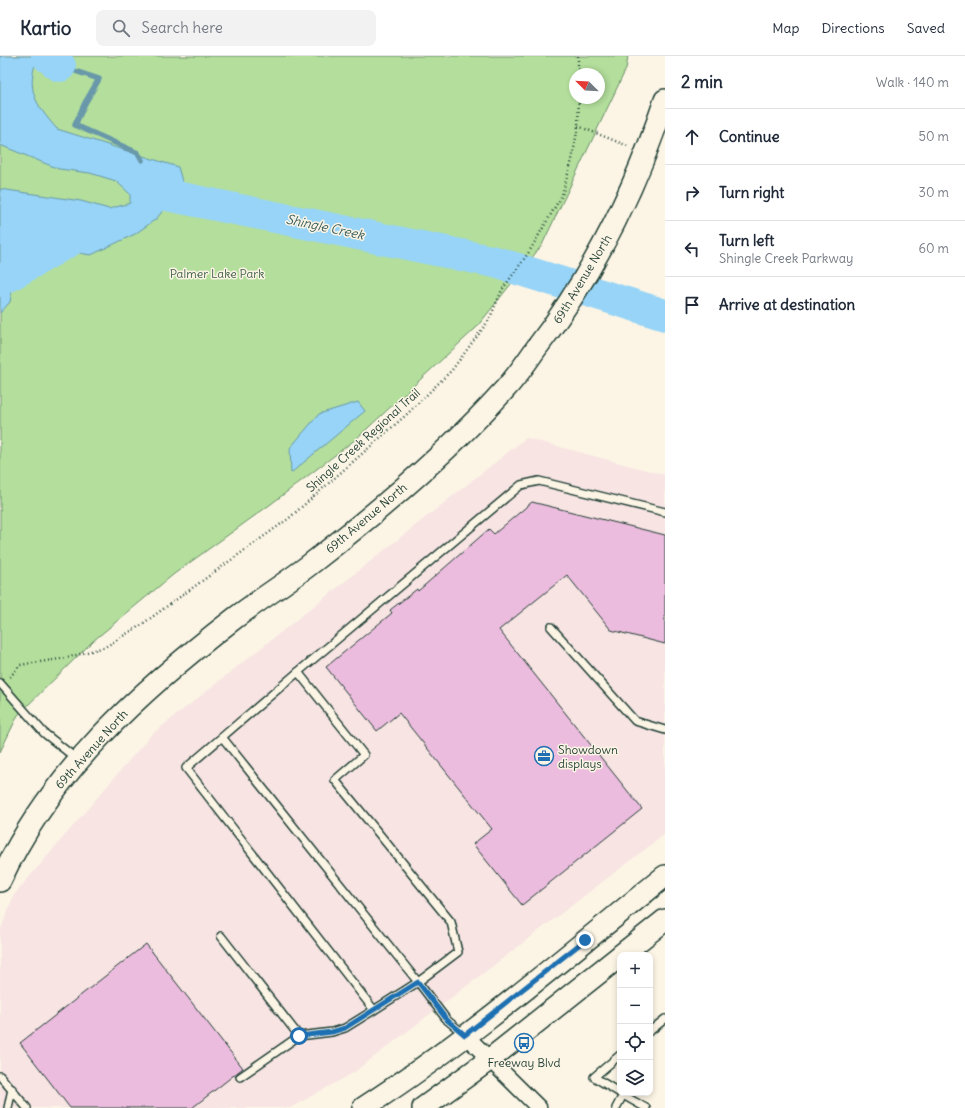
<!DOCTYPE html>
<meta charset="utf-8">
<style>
body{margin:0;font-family:Delius,sans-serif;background:#f2f2f3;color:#1f2937}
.controls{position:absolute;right:12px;bottom:12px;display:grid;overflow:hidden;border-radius:8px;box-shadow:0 2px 6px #0003}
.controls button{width:36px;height:36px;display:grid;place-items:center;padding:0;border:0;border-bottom:1px solid #e0e1e3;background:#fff;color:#1f2937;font:20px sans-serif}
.compass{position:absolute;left:569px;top:12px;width:36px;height:36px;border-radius:50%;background:#fff;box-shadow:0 2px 6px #0003;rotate:294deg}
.stop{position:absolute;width:12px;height:12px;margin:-9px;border:3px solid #1f6fb2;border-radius:50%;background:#fff}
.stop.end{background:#1f6fb2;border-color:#fff;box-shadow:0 1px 4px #0008}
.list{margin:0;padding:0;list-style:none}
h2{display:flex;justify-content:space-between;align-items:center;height:52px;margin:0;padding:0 16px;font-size:17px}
h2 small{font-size:13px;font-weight:400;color:#747a83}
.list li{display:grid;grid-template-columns:26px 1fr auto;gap:12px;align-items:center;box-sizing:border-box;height:56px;padding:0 16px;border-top:1px solid #e0e1e3}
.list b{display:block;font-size:15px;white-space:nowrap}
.list p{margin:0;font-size:13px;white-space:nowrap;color:#747a83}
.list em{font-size:13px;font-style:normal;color:#747a83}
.icon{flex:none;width:22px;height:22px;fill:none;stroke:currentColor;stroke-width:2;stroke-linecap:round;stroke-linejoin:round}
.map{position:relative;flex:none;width:665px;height:1052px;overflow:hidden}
header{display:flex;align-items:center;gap:24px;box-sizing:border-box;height:56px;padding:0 20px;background:#fff;border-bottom:1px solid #e0e1e3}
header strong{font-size:19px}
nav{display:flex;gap:22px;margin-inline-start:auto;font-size:14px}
.search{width:280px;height:36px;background:#f2f2f3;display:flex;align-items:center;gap:10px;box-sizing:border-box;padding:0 14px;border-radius:8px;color:#747a83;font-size:15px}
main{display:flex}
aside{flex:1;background:#fff}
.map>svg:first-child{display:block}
</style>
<header>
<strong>Kartio</strong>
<div class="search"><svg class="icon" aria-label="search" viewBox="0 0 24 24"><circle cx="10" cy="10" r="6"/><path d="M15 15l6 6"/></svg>Search here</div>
<nav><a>Map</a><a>Directions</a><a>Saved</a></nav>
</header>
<main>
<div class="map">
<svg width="665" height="1052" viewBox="0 0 665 1052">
<rect width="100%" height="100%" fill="#fcf5e5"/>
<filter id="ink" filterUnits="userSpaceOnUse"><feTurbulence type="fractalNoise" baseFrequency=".025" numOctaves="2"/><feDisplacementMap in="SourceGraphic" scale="8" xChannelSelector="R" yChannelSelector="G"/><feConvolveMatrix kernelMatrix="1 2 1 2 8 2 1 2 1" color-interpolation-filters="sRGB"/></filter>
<g filter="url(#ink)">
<path fill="#f7e4e3" d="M526,382L665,419V778L353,1017L290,1052H0V876L14,839L151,679Z"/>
<path fill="#b3de9c" stroke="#698e68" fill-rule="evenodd" d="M0,0H628L626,13L542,189L476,272L356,383L271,448L174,518L93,585L18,659L0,696ZM575,18H599V42H575Z"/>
<g fill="#97d4f7" stroke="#6798a9">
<path d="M0,0H38C25,33 35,48 57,73L178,111L182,125L176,139L156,163L135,178L91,199L56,193L36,199L23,206L13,228L10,246L0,257V133L81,145L109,153L130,147V138L116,125L90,117L59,113L0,89Z"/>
<path d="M358,346L365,355L291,417L290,392L319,358Z"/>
</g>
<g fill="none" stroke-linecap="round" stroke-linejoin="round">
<path stroke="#6798a9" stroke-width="5.5" d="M60,10L99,23L85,47L75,69L138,97L142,104"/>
<g stroke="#97d4f7" stroke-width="32">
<path d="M47,0L60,10"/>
<path d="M157,137L495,206L665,259"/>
<path d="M0,225L78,180"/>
</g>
</g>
<g fill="#ecbcde" stroke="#1f3d34">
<path d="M532,446L665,479V588L611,574L567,519L499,574L642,753L522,849L473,788L492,773L399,657L377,675L326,611L392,557L390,554L417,533L418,535L489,473L494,478Z"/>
<path d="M146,888L243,1012L192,1052H70L20,987Z"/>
</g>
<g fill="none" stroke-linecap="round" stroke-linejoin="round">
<g stroke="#1f3d34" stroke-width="10">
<g id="lane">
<path d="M551,571L635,665L665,674"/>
<path d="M298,616L521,429L539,425L665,456"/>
<path d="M0,627L44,677L78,704"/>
<path d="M222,681L418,926L374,954L186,712L298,616L364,699L335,724L451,866L458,896L418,926L447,964L464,978"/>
<path d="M221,880L299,980L332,976L345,972L374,954"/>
<path d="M650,975L665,963"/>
<path d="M620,999L594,1021L620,1037"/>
<path d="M0,1020L27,1052"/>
<path d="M240,1021L299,980"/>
<path d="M623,1039L646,1052"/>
<path d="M8,1052L12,1033"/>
<path d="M616,1052L623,1039L620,1037"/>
</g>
</g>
<g stroke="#1f3d34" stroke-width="18">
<path id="street" d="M465,979L539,1052"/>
</g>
<g stroke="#1f3d34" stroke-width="24">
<g id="secondary">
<path d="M0,825C51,715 141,634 235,562C259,544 284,528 308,510C378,456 447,398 506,332C517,320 526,307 535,294C593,219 635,134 665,44"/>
<path d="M621,899L665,864"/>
<path d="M363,1052C469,984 567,899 665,820"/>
<path d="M423,1052L489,1004L620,900"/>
</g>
</g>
<g stroke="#1f3d34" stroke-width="2.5" stroke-dasharray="1 3" stroke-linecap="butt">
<path d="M578,0V18"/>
<path d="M578,70L628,90"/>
<path d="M10,621L20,609L66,602L105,591L141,569L288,463L406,359L452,314L489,264L502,234L529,196L562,139L572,104L578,70L579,42"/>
</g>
<use href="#lane" stroke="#fcf5e5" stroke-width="7"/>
<use href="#street" stroke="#fcf5e5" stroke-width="15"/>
<use href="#secondary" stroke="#fcf5e5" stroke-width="21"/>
</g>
</g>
<g fill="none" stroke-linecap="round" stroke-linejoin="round" filter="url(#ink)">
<path stroke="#1f6fb2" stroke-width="5" d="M299,980L332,976L345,972L418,926L447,964L465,979L585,884"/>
</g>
<defs>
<g id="office-ring" transform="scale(1)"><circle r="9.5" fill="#fcf5e5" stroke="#1f6fb2" stroke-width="1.5"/><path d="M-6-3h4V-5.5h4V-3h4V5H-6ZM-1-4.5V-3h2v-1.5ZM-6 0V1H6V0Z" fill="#1f6fb2"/></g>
<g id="bus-ring" transform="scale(1)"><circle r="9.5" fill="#fcf5e5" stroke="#1f6fb2" stroke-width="1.5"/><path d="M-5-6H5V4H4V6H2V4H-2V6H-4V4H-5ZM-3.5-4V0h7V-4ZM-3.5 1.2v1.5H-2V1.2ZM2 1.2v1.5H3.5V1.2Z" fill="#1f6fb2"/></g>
</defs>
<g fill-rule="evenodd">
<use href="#office-ring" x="544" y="700"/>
<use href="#bus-ring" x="524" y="987"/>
</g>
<g text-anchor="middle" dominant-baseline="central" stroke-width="3" stroke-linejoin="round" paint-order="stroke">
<g font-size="12" fill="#3d5d49" stroke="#fcf5e5">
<text x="217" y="217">Palmer Lake Park</text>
</g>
<g font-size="12" fill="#1f3d34" stroke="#fcf5e5">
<text transform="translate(582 223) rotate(-59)">69th Avenue North</text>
<text transform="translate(363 384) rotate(-42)">Shingle Creek Regional Trail</text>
<text transform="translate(366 462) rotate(-40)">69th Avenue North</text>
<text transform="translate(91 693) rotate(-48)">69th Avenue North</text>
</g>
<g font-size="12" fill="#1f3d34" stroke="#fcf5e5" text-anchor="start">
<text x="558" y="693">Showdown<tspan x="558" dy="14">displays</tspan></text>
<text x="524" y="1006" text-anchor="middle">Freeway Blvd</text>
</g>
<g font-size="13" font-style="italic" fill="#375b5b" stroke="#fcf5e5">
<text transform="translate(325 171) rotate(12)">Shingle Creek</text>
</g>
</g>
</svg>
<div class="controls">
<button>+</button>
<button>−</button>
<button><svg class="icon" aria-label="locate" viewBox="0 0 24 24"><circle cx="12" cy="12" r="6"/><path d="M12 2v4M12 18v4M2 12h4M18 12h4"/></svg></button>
<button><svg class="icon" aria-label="layers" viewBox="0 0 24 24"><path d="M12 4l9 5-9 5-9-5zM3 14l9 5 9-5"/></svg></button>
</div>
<svg class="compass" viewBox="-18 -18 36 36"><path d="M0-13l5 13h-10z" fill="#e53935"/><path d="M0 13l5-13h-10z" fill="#747a83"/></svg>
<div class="stop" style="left:299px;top:980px"></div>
<div class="stop end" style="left:585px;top:884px"></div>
</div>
<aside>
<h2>2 min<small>Walk · 140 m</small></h2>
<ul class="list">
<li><svg class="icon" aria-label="ahead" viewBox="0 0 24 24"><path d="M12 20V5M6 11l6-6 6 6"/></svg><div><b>Continue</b></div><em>50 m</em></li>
<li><svg class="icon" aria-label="right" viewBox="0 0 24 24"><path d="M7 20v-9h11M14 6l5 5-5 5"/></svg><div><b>Turn right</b></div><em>30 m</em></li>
<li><svg class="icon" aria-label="left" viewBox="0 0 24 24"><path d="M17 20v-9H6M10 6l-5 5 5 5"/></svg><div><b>Turn left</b><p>Shingle Creek Parkway</p></div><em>60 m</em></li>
<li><svg class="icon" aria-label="arrive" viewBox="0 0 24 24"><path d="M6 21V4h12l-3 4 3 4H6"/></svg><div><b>Arrive at destination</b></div></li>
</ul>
</aside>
</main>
